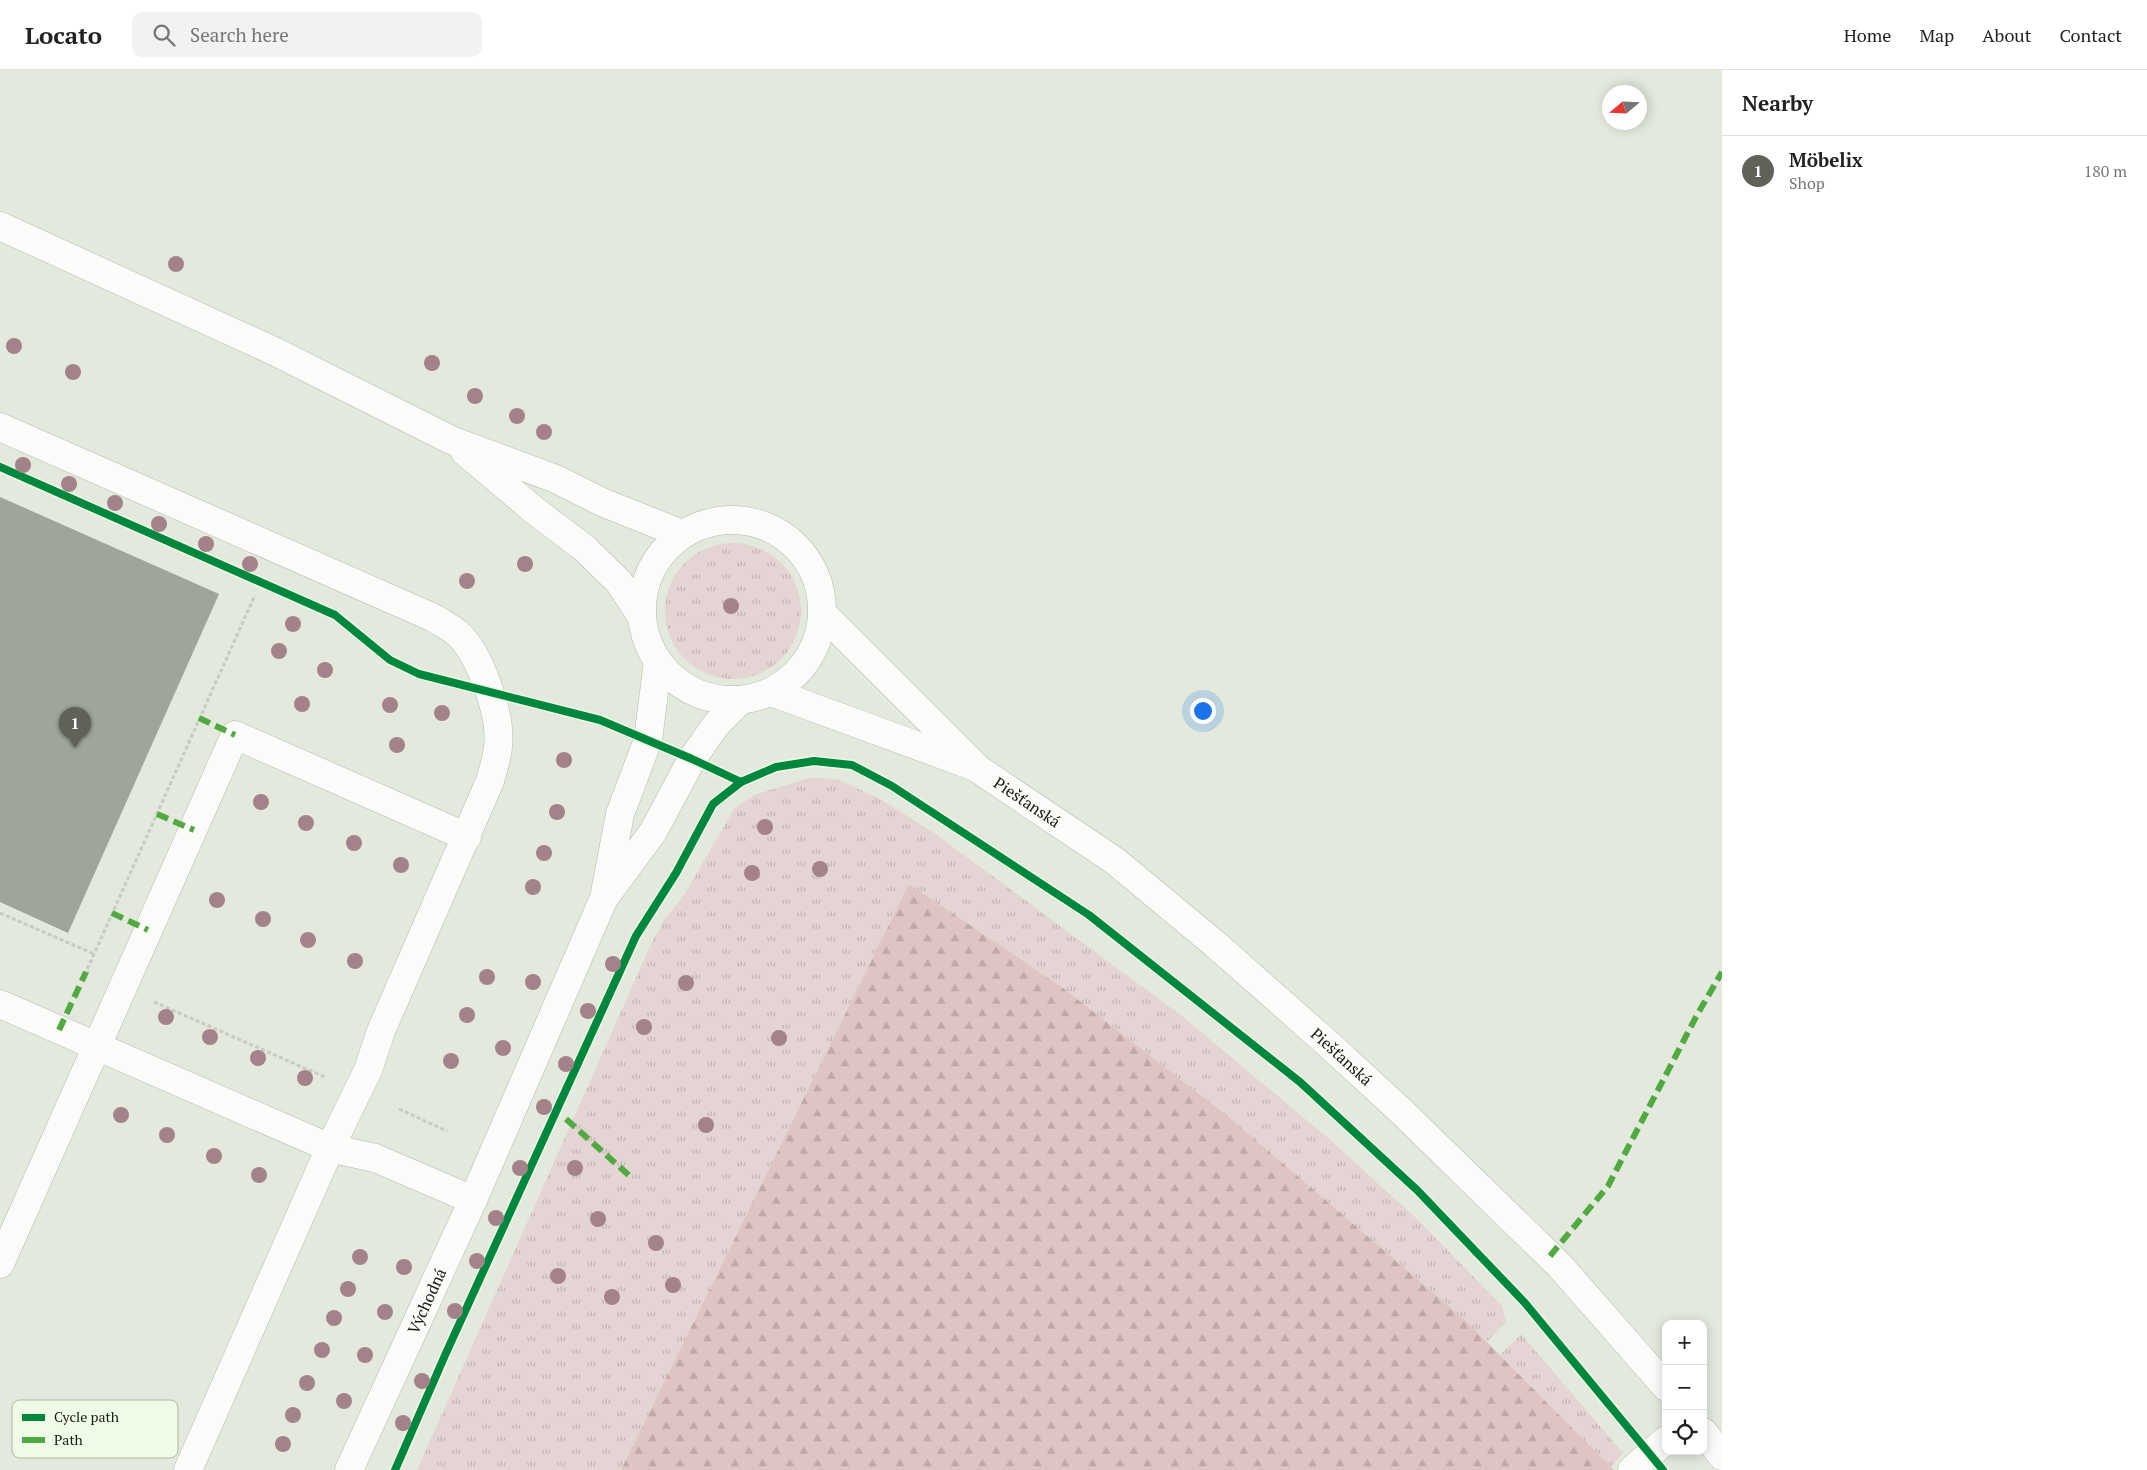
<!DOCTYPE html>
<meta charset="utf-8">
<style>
body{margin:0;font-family:"PT Serif",serif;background:#f2f2f2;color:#222}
.controls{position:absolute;right:15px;bottom:15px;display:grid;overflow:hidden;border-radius:10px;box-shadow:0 2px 12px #0003}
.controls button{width:45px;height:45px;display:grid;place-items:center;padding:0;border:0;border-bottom:1px solid #e0e0e0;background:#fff;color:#222;font:25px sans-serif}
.compass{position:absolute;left:1602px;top:15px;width:45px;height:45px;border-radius:50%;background:#fff;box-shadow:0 2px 12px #0003;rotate:251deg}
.you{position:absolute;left:1202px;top:640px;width:18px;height:18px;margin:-12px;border:4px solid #fff;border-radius:50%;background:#1a73e8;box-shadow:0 0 0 8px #1a73e833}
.badge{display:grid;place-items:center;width:32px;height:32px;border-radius:50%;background:#5e6259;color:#fff;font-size:16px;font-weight:700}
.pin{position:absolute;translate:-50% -41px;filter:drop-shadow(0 1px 2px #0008)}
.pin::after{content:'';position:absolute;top:26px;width:18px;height:15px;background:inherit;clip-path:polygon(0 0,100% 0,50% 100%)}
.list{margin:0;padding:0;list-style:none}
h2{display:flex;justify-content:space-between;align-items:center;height:65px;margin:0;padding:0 20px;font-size:21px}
h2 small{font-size:16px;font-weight:400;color:#767676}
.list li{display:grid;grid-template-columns:32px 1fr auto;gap:15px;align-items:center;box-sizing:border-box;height:70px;padding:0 20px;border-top:1px solid #e0e0e0}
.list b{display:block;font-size:19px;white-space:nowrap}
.list p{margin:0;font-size:16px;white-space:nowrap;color:#767676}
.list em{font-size:16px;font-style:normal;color:#767676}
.icon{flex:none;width:28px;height:28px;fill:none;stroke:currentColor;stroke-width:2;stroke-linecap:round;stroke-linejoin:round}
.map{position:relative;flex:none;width:1722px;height:1400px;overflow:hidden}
header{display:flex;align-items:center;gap:30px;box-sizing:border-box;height:70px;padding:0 25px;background:#fff;border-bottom:1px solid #e0e0e0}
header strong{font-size:24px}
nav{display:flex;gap:28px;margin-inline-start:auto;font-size:18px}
.search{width:350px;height:45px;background:#f2f2f2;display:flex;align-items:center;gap:12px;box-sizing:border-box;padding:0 18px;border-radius:10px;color:#767676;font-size:19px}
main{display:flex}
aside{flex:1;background:#fff}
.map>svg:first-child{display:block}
</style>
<header>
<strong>Locato</strong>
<div class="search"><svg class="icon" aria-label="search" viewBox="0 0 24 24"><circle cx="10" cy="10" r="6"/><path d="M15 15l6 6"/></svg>Search here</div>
<nav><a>Home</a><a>Map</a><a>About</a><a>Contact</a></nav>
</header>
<main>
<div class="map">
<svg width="1722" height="1400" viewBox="0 0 1722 1400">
<defs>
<pattern id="grass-tufts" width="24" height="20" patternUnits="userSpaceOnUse" patternTransform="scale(1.25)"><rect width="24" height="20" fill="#e4d4d3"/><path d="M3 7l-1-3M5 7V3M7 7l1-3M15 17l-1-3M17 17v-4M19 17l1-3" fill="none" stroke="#c3b5b4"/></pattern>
<pattern id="forest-firs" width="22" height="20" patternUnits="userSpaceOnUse" patternTransform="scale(1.25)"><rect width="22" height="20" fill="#dec4c5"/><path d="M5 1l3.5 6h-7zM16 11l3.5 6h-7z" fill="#bea8a8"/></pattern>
</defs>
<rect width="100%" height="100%" fill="#e3e9dd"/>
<g fill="url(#grass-tufts)">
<circle cx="733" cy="541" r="68"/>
<path d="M809,708L837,709L880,729L934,763L1182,946L1328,1068L1419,1151L1502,1236L1506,1252L1487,1272L1467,1252L1230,1048L1063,918L909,814L621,1400H417L652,872L664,850L683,827L734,739L754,725Z"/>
<path d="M1521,1264L1623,1383L1611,1397L1500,1285Z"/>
</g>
<path fill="url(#forest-firs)" d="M909,814L1063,918L1230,1048L1467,1252L1614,1400H621Z"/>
<path fill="#9fa599" d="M0,427L219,524L68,863L0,832Z"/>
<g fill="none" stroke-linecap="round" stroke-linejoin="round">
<g stroke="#b4b9b0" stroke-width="29">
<g id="minor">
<path d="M0,156L276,282L451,370L556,409L604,433L682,464"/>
<path d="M0,357L434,548C441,553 450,557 457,563C480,583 502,646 498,677C497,688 493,700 490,711L381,961L368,1000L330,1078L188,1400"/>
<path d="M465,382L534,440L584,478L619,512L642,547"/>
<circle cx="732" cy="540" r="90"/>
<path id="s1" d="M822,543L978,699L1115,791L1215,874L1326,972L1400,1040L1560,1196L1666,1317"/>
<path d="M771,622L970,695"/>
<path d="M608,823L653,762L692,689L716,655L740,630"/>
<path d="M0,934L330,1078L375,1088L473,1130"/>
<path d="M0,1194L235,665L467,767"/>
<path d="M1703,1362L1722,1386"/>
<path id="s2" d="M349,1400L473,1130L604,828L620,744L648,670L658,591"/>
<path d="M1632,1400L1666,1370"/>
</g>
</g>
<g stroke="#c8cac5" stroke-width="3" stroke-dasharray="4 2.5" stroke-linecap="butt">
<path d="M0,843L94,884"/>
<path d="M89,903L86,902L255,525"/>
<path d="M154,932L325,1007"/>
<path d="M399,1039L447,1061"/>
</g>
<use href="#minor" stroke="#fbfcfa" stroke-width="28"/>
<g stroke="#51a942" stroke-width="6" stroke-dasharray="12 6" stroke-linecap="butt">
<path d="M199,648L235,665"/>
<path d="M157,744L194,760"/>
<path d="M112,843L148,860"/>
<path d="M59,960L86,902"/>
<path d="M566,1049L632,1108"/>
<path d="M1550,1186L1608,1116L1697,945L1722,902"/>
</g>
<g stroke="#f0fbe5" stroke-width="11">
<g id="cycleway">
<path d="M0,397L335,545L390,590L419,604L600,650L692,689L741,712"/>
<path d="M395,1400L446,1283L636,866L676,803L713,734L741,712L776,697L814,691L852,695L892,716L1089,845L1300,1012L1417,1120L1525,1233L1663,1400"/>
</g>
</g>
<use href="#cycleway" stroke="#00873e" stroke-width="8"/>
</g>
<g fill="#a38389">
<circle cx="176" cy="194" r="8"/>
<circle cx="14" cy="276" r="8"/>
<circle cx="432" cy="293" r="8"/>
<circle cx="73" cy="302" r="8"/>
<circle cx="475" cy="326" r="8"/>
<circle cx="517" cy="346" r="8"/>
<circle cx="544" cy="362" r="8"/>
<circle cx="23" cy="395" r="8"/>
<circle cx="69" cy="414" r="8"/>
<circle cx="115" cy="433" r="8"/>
<circle cx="159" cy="454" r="8"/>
<circle cx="206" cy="474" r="8"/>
<circle cx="250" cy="494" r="8"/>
<circle cx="525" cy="494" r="8"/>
<circle cx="467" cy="511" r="8"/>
<circle cx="731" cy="536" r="8"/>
<circle cx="293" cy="554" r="8"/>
<circle cx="279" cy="581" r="8"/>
<circle cx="325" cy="600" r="8"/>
<circle cx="302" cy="634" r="8"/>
<circle cx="390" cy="635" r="8"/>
<circle cx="442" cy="643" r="8"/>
<circle cx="397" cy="675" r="8"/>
<circle cx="564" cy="690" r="8"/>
<circle cx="261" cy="732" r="8"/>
<circle cx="557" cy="742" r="8"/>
<circle cx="306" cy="753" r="8"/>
<circle cx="765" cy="757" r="8"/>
<circle cx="354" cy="773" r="8"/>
<circle cx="544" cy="783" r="8"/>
<circle cx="401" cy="795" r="8"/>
<circle cx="820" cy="799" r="8"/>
<circle cx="752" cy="803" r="8"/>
<circle cx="533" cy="817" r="8"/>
<circle cx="217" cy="830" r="8"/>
<circle cx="263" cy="849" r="8"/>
<circle cx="308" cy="870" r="8"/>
<circle cx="355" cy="891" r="8"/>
<circle cx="613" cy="894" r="8"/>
<circle cx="487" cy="907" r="8"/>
<circle cx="533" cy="912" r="8"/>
<circle cx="686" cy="913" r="8"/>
<circle cx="588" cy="941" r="8"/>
<circle cx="467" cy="945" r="8"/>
<circle cx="166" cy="947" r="8"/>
<circle cx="644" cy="957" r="8"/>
<circle cx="210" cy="967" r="8"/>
<circle cx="779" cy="968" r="8"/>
<circle cx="503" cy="978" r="8"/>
<circle cx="258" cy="988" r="8"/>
<circle cx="451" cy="991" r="8"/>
<circle cx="566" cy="994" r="8"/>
<circle cx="305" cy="1008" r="8"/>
<circle cx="544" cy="1037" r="8"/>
<circle cx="121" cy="1045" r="8"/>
<circle cx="706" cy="1055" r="8"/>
<circle cx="167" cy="1065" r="8"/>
<circle cx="214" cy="1086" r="8"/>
<circle cx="520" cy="1098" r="8"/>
<circle cx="575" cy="1098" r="8"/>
<circle cx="259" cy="1105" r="8"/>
<circle cx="496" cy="1148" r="8"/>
<circle cx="598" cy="1149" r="8"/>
<circle cx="656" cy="1173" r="8"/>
<circle cx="360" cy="1187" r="8"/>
<circle cx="477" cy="1191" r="8"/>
<circle cx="404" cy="1197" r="8"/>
<circle cx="558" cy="1206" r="8"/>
<circle cx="673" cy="1215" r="8"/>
<circle cx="348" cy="1219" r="8"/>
<circle cx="612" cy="1227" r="8"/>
<circle cx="455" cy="1241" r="8"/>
<circle cx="385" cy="1242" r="8"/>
<circle cx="334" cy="1248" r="8"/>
<circle cx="322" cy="1280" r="8"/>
<circle cx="365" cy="1285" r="8"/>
<circle cx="422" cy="1311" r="8"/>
<circle cx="307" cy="1313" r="8"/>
<circle cx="344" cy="1331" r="8"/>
<circle cx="293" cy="1345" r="8"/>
<circle cx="403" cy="1353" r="8"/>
<circle cx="283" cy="1374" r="8"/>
</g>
<g text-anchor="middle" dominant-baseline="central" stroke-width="4.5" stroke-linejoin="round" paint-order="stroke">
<g font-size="16" fill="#161a12" stroke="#f0fbe5">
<text stroke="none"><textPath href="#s1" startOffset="280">Piešťanská</textPath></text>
<text stroke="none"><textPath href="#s1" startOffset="685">Piešťanská</textPath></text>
<text stroke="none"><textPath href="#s2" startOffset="186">Východná</textPath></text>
</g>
</g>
<rect x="12" y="1330" width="166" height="58" rx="8" fill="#f0fbe5" stroke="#afb8a6" stroke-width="1"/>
<rect x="22" y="1344" width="23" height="7" fill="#00873e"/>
<rect x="22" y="1367" width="23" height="6" fill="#51a942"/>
<g font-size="14" fill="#161a12">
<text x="54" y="1352">Cycle path</text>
<text x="54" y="1375">Path</text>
</g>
</svg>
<div class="controls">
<button>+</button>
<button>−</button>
<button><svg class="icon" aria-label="locate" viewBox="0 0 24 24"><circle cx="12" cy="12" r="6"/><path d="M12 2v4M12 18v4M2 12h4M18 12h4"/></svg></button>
</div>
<svg class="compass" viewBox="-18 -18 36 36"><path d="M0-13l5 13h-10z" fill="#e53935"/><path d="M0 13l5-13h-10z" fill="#767676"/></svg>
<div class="you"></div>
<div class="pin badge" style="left:75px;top:678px">1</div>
</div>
<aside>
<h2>Nearby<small></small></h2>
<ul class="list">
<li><span class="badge">1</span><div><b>Möbelix</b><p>Shop</p></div><em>180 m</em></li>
</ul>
</aside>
</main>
